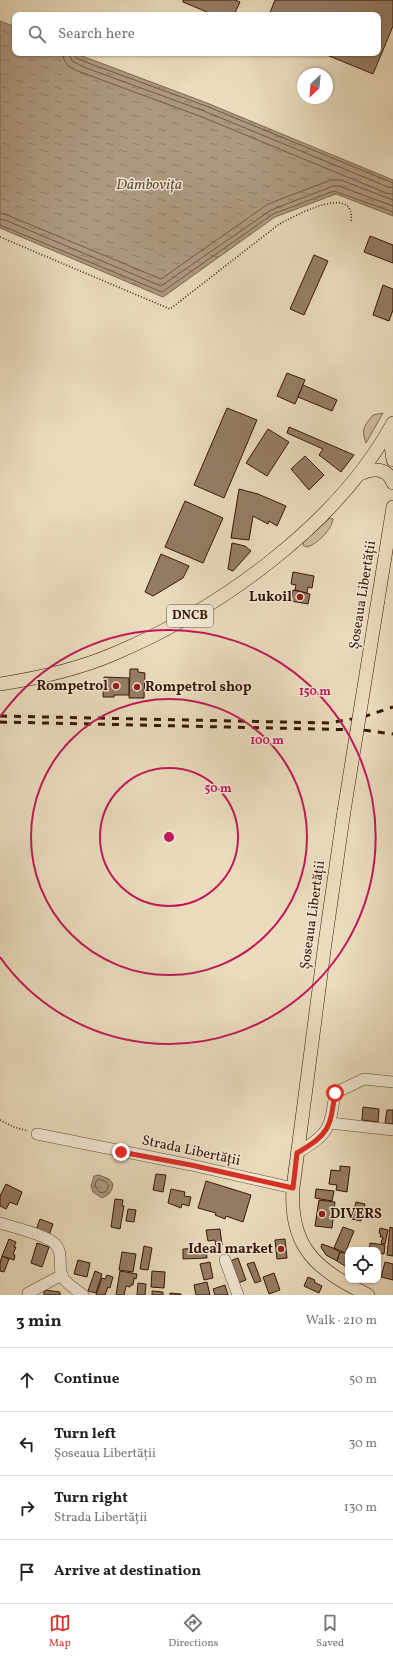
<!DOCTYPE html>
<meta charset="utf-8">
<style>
body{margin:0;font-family:Vollkorn,serif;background:#f6f6f6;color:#202124}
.controls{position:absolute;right:12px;bottom:12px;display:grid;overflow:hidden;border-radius:8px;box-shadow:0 1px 3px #0004}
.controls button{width:36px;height:36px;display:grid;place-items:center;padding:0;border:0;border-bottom:1px solid #e0e0e0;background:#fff;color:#202124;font:20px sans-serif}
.compass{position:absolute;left:297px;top:68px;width:36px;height:36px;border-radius:50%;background:#fff;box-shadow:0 1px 3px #0004;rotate:206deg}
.stop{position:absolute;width:12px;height:12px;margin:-9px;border:3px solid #d93025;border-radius:50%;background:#fff}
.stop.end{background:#d93025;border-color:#fff;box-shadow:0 1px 4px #0008}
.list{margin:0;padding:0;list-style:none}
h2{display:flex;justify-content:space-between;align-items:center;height:52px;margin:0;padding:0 16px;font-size:17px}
h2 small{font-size:13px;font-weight:400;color:#757577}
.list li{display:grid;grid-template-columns:26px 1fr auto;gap:12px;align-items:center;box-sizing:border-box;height:64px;padding:0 16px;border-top:1px solid #e0e0e0}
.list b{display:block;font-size:15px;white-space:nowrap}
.list p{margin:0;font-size:13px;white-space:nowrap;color:#757577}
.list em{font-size:13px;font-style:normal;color:#757577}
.icon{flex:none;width:22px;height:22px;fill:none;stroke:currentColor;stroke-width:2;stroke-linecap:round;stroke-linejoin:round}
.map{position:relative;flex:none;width:393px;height:1295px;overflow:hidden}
.search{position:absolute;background:#fff;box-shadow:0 1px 3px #0004;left:12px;right:12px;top:12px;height:44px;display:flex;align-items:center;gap:10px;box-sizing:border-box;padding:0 14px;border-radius:8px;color:#757577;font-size:15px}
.sheet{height:308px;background:#fff}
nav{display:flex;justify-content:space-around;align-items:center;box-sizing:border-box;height:56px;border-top:1px solid #e0e0e0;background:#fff;font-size:11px;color:#757577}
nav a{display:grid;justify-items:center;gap:2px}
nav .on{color:#d93025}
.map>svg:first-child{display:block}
</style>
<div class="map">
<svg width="393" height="1295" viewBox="0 0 393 1295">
<defs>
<pattern id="water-ripples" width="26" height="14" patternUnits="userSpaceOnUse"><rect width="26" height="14" fill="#ad997f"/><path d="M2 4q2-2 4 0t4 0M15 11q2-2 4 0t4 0" fill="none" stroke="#8e7c66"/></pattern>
</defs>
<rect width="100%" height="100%" fill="#eadcbd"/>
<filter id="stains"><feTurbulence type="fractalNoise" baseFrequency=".005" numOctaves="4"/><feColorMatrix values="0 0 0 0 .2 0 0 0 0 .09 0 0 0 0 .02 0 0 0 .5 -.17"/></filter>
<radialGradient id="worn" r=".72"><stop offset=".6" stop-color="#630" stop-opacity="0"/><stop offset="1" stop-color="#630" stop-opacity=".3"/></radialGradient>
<g fill="#ccba9e" stroke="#826852">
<path d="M383,413L366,443C361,429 364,426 373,415Z"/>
<path d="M330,518L333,519C332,529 316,546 306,547L303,545V542Z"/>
</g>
<g fill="url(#water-ripples)" stroke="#7e654f">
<path d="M0,21L15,27V53H74L207,103L393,180V216L336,194L275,217L163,297L0,228Z"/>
<path d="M99,1175L109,1179L113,1184C112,1192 109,1195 102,1198L93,1192L91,1186L94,1176Z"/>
</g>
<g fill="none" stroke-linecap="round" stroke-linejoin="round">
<g stroke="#725842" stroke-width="1">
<path d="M63,53C63,66 73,69 83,73L202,117L386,193L393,194"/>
<path d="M69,53L72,61L86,68L204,111L388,187L393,188"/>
<path d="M74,53L76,58L88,63L206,106L393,183"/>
<path d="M0,213L7,215L161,279L268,204L331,180H341L393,200"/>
<path d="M0,219L5,220L161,286L271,210L333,186H339L393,206"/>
<path d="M0,225L162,292L273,214L334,191L393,212"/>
<path d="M99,1179L106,1182L109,1186L106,1191L103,1193L99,1192L95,1186L96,1181Z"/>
</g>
</g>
<g fill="#957d65" stroke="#381606">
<path d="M183,0H235L240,2L234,15H214L183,2Z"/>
<path d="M275,0H393V26L373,74L322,53H378V15H269Z"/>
<path d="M370,236L393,245V263L364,252Z"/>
<path d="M314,255L328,261L304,315L290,309Z"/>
<path d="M383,285L393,289V310L389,321L373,315Z"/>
<path d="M287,373L305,380L295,404L277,396Z"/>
<path d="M303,385L337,400L332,411L298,397Z"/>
<path d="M227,408L257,420L224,498L194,485Z"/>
<path d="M289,427L354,455L341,472L319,455L323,449L287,433Z"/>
<path d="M268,429L289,442L267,476L246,463Z"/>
<path d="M305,456L324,475L309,490L291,469Z"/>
<path d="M239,489L258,494L286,506L277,526L269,521L268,524L253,516L249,540L231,538Z"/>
<path d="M185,501L223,518L203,563L165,547Z"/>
<path d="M232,543L245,546L251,551L233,571L228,569Z"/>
<path d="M161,554L189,566L183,578L153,596L145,592Z"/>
<path d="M293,572L314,576L312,588L308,587L307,593L295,590L296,585L291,584Z"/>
<path d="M293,590L310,594L308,604L291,601Z"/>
<path d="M130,669H138V672L145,673L144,698H129Z"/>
<path d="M104,677L129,678V695H114V697H103Z"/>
<path d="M363,1107L379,1109L378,1122L362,1120Z"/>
<path d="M387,1110H393V1124L385,1123Z"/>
<path d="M340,1166L350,1167L347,1192L336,1190L337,1185L329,1184L331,1170L340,1171Z"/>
<path d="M156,1174L166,1175L163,1192L153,1190Z"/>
<path d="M206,1181L251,1195L243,1222L226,1216L225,1219L215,1215L216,1213L198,1208Z"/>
<path d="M6,1184L22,1192L17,1205L10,1202L6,1209L0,1206V1196Z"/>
<path d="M171,1189L185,1192L184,1196L191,1197L189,1206L182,1204L181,1208L168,1203Z"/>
<path d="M316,1189L334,1191L332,1201L315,1198Z"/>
<path d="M115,1199L123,1200L122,1206H124L120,1229L111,1227Z"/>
<path d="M319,1200L335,1202L332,1228L315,1226Z"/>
<path d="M356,1202L365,1204L361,1221L352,1219Z"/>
<path d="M128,1209L136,1210L134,1222L126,1221Z"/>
<path d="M40,1219L53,1224L49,1235L36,1230Z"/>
<path d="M343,1227L354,1231L345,1253L334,1248Z"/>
<path d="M390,1227L393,1228V1256L387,1255Z"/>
<path d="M380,1228L388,1230L385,1244L381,1243L383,1237H380L381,1234L379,1233Z"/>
<path d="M220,1229L222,1245L216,1247L215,1240L208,1241L206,1230Z"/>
<path d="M9,1239L16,1242L14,1247H16L13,1254L15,1255L14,1260L2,1256Z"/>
<path d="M285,1239L287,1258L277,1259L275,1240Z"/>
<path d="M37,1243L49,1247L42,1267L31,1263Z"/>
<path d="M370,1243L385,1245L384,1254L378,1253V1250H369Z"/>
<path d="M322,1244L333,1248L340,1252L337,1261L326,1255L321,1247Z"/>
<path d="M144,1246L152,1248L148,1270L140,1269Z"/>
<path d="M206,1248L207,1258L183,1259V1249Z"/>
<path d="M122,1252L136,1254L133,1272L119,1270Z"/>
<path d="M340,1252L348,1254V1268L337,1261Z"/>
<path d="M2,1256L9,1259L4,1272L0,1271V1263Z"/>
<path d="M238,1258L246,1280L238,1283L230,1261Z"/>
<path d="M78,1260L90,1263L87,1277L74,1274Z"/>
<path d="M210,1262L213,1278L204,1280L200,1264Z"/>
<path d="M254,1262L261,1281L255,1283L247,1264Z"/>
<path d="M385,1262L393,1264V1280L381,1277Z"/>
<path d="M95,1271L102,1274L96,1293L88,1291Z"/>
<path d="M120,1271L137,1274L136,1279L134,1278L133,1285H131L130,1287L126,1286L124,1295H116Z"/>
<path d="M152,1271L165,1272L164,1288L151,1287Z"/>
<path d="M274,1273L280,1290L269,1294L263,1277Z"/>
<path d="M107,1275L113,1277L110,1288L108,1287L105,1295H96L102,1278L105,1279Z"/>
<path d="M308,1277L315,1280L314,1282L322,1286L319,1293L304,1286Z"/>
<path d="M207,1282L210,1295H196L194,1285Z"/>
<path d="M138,1283L146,1284L145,1295H137Z"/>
<path d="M225,1285L228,1295H215L213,1289Z"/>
<path d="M44,1290L60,1292V1295H44Z"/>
<path d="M152,1291L163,1292V1295H152Z"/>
<path d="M170,1293L181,1294V1295H170Z"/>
</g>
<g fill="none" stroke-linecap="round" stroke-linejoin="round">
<g stroke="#644834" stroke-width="12">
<g id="minor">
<path d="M330,1123L393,1130"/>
<path d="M37,1134L191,1165L293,1188"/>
<path d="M297,1153C329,1134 330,1129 335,1093L364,1079L393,1082"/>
<path d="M0,1223C12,1227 47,1235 55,1244C65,1254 56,1268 64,1279C68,1285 77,1290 83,1295"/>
<path d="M225,1260L238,1295"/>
<path d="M28,1293L62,1275"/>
</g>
</g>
<g stroke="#381606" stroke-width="14">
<g id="major">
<path d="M389,430L393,460"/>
<path d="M360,474C373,468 387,467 393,483"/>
<path d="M378,600L393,507"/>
<path d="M0,684C40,678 79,669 116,653C221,608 337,525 393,423"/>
<path d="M344,811L325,943L293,1188C289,1249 318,1270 368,1295"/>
</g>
</g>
<g stroke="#381606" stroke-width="1.5" stroke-dasharray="1 2" stroke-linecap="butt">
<path d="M0,237L170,309L278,225C292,217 357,181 351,222"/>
<path d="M0,1120L14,1127L28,1131"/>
</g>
<use href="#minor" stroke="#f1e8d4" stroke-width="11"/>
<use href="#major" stroke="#eadcbd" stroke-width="13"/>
<g stroke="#381606" stroke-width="3" stroke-dasharray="7 7" stroke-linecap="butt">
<path d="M0,716L329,723L363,717L393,707"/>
<path d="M0,722L363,730L393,734"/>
</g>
<g stroke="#381606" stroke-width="14" stroke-linecap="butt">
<path id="major-bridge" d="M344,811L378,600"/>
</g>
<use href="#major-bridge" stroke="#eadcbd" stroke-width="13"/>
</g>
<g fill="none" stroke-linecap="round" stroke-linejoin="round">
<path stroke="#d93025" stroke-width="5" d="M121,1152L191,1165L293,1188L297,1153C329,1134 330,1129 335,1093"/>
</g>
<g fill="none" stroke="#c2185b" stroke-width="2">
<circle cx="169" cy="837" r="69"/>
<circle cx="169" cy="837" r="138"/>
<path d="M0 717A207 207 0 1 1 0 957"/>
</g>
<g fill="#8f2418" stroke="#f1e8d4" stroke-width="1.5">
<circle cx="300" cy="597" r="4"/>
<circle cx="116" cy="686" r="4"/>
<circle cx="137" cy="687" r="4"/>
<circle cx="322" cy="1214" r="4"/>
<circle cx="281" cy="1249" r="4"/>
</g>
<g text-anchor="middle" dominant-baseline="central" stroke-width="3" stroke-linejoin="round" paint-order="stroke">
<rect fill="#f1e8d4" stroke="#705544" stroke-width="1" x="167" y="605" width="46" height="22" rx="3"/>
<g font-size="13" font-weight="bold" fill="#381606">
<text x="190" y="616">DNCB</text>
</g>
<g font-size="14" fill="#381606" stroke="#f1e8d4">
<text transform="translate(363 595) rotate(-81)">Șoseaua Libertății</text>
<text transform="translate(313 915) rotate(-82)">Șoseaua Libertății</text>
<text transform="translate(191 1151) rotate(12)">Strada Libertății</text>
</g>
<g font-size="14" font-weight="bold" fill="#381606" stroke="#f1e8d4" text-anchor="end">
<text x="292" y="597">Lukoil</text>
<text x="108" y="686">Rompetrol</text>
<text x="145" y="687" text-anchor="start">Rompetrol shop</text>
<text x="330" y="1214" text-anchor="start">DIVERS</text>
<text x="273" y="1249">Ideal market</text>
</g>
<g font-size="15" font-style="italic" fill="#674a36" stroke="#f1e8d4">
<text x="149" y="185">Dâmbovița</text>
</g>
</g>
<circle cx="169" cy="837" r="6" fill="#c2185b" stroke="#f1e8d4" stroke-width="2"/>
<g font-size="12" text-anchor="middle" font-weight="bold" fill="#c2185b" stroke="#f1e8d4" stroke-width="3" stroke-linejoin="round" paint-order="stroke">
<text x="315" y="695">150 m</text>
<text x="267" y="744">100 m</text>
<text x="218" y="792">50 m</text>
</g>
<rect width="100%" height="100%" filter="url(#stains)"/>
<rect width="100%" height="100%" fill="url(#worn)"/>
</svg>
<div class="controls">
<button><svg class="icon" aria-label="locate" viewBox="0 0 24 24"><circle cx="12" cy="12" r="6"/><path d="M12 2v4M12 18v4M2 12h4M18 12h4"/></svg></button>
</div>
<svg class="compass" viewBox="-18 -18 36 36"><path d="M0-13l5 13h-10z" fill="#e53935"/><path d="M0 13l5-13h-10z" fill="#757577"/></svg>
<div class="stop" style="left:335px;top:1093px"></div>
<div class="stop end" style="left:121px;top:1152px"></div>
<div class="search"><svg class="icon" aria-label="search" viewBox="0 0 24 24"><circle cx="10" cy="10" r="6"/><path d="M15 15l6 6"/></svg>Search here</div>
</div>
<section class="sheet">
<h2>3 min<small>Walk · 210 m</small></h2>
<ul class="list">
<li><svg class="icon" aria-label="ahead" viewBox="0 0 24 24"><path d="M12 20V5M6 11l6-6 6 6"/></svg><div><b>Continue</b></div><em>50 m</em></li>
<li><svg class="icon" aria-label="left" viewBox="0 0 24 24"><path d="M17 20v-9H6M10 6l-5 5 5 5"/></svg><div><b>Turn left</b><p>Șoseaua Libertății</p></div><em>30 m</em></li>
<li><svg class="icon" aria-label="right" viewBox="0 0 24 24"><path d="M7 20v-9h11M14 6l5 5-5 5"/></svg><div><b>Turn right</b><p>Strada Libertății</p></div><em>130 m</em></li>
<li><svg class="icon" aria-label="arrive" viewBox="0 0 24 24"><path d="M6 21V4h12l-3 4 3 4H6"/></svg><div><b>Arrive at destination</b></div></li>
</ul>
</section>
<nav>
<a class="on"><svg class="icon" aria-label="map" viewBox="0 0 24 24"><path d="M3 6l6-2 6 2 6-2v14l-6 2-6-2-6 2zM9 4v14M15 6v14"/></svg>Map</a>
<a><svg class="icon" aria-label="directions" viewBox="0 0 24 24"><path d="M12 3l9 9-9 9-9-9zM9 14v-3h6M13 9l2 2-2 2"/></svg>Directions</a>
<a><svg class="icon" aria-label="saved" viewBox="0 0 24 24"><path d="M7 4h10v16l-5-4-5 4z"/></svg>Saved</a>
</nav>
